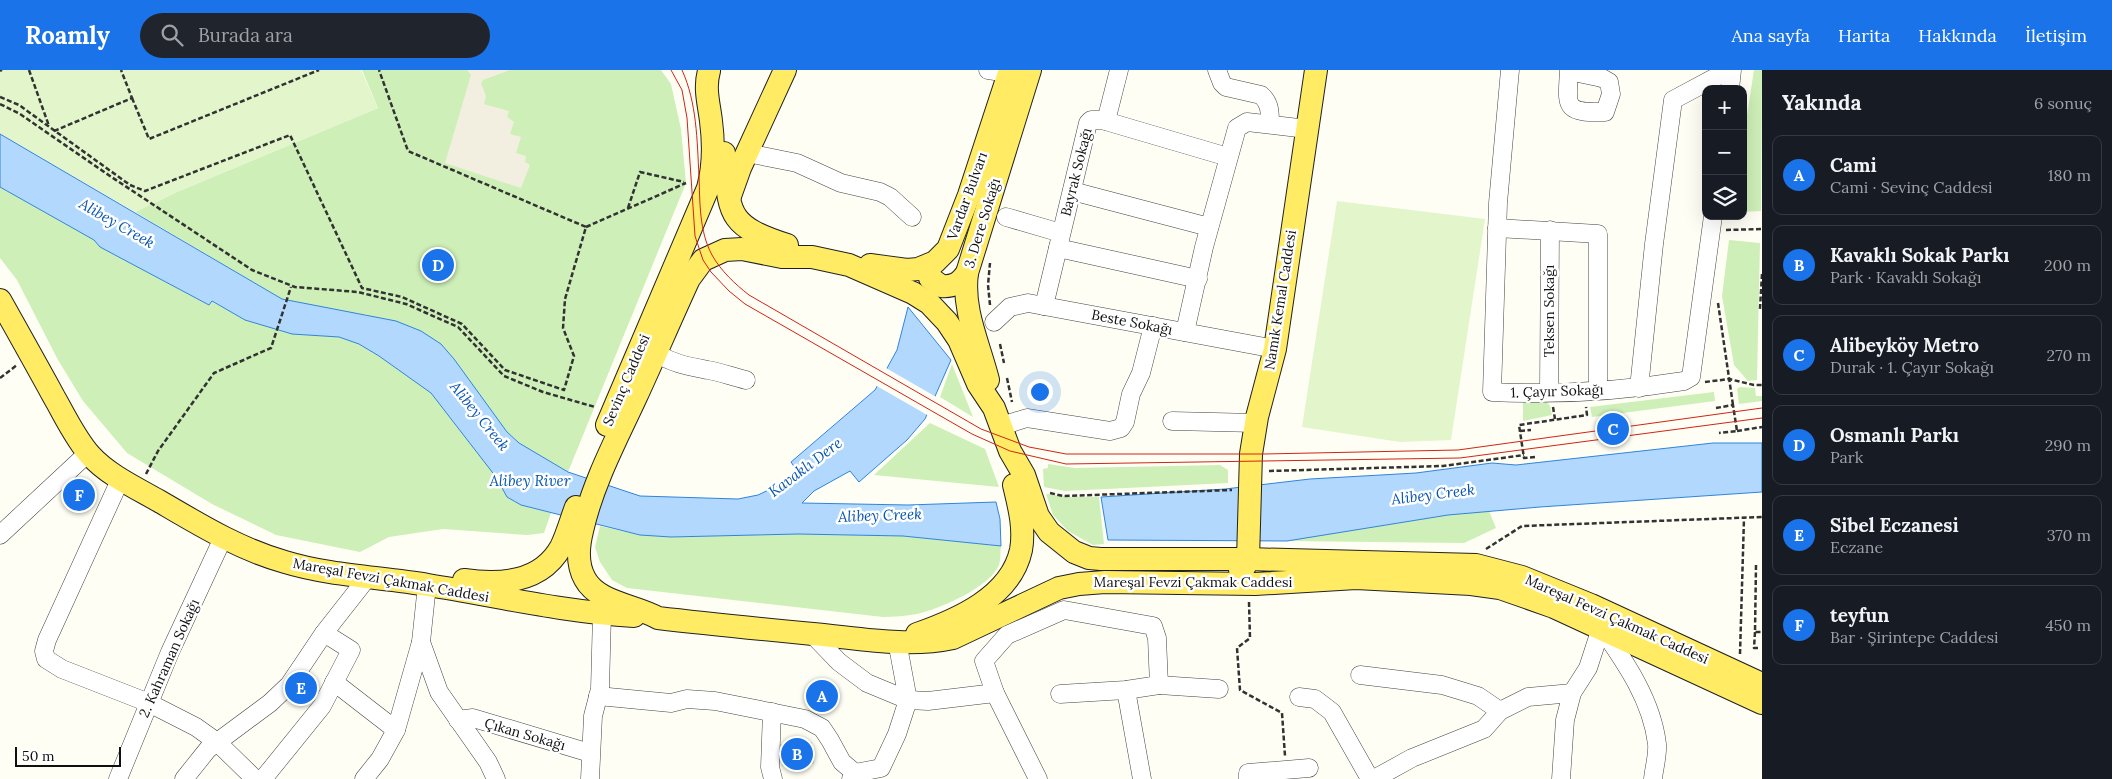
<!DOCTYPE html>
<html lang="tr">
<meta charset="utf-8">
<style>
body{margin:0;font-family:Lora,serif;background:#20242c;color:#f1f3f6}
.controls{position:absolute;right:15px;top:15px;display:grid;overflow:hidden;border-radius:10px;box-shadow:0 5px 20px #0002}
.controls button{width:45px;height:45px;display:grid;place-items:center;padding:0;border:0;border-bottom:1px solid #363941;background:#171b24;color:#f1f3f6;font:25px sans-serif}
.scale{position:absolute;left:15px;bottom:12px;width:106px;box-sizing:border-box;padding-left:5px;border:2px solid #101010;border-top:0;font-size:14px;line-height:18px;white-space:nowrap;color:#101010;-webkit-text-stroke:4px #fff;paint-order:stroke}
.you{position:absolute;left:1039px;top:321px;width:18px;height:18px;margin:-12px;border:4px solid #fff;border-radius:50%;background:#1a73e8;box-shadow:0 0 0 8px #1a73e833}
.badge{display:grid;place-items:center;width:32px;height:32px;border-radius:50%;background:#1a73e8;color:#fff;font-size:16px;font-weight:700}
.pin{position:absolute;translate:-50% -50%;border:2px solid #fff;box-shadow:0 1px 5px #0006}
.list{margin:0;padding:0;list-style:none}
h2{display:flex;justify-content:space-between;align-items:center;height:65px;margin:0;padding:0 20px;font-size:21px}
h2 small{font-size:16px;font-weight:400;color:#9ea1a6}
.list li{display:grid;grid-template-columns:32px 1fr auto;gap:15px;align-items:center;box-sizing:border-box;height:80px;margin:0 10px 10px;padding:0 10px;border:1px solid #363941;border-radius:10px}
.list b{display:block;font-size:19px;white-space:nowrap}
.list p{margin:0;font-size:16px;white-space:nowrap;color:#9ea1a6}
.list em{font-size:16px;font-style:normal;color:#9ea1a6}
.icon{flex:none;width:28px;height:28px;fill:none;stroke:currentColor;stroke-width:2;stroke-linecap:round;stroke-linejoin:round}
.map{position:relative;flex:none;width:1762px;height:709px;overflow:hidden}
header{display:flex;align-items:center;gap:30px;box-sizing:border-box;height:70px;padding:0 25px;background:#1a73e8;color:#fff}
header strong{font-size:24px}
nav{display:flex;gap:28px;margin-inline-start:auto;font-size:18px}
.search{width:350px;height:45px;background:#20242c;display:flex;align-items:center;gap:12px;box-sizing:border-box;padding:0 18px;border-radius:28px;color:#9ea1a6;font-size:19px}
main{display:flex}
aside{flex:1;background:#171b24}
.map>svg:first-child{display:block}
</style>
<header>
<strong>Roamly</strong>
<div class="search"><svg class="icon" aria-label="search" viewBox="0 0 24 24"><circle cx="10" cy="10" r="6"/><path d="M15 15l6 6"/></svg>Burada ara</div>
<nav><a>Ana sayfa</a><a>Harita</a><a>Hakkında</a><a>İletişim</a></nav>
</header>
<main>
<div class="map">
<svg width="1762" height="709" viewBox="0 0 1762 709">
<rect width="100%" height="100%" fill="#fffef4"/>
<g fill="#ceefb8">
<path d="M362,0H661L671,14L681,59L686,113L568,402L519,373L507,362L491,341L368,245L340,241L282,229L135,142L177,122L378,38Z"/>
<path d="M1754,0H1762L1761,141L1743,142V71Z"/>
<path d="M0,117L94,170L100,177L209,235L211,231L245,250L292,264L339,267L359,274L379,286L431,323L496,407L507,427L521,435L551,443L544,463L527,465L443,459L389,467L360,482L276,465L212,434L127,383L83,331L58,290L17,210L0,188Z"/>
<path d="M1729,170L1760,173L1757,310L1748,311L1734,295L1722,226Z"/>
<path d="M952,294L973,347L940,327Z"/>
<path d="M1740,317L1755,318L1756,326H1762V331L1739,334L1737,319Z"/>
<path d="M1714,322L1715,331L1592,347L1590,337Z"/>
<path d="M1523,326L1545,329L1550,336L1552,345L1523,351Z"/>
<path d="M930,353L985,379L999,417L874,405Z"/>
<path d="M1048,394L1075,398L1220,395L1228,400V413L1065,421L1044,417L1043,399L1048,398Z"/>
<path d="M1046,424L1070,427H1099L1104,474L1093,475L1068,461L1053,445Z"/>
<path d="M1489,441L1496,458L1464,473L1287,471L1448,445Z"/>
<path d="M600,456L640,465L671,467L798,464L903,466L1001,476C1000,482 1001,489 999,495C990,517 940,539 917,544C906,546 894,547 883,547L627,518L612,510L600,492L595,477Z"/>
<path d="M812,672L814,694L782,696L780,674Z"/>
</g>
<g fill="#e2f5cb">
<path d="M0,0H361L378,38L177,122L135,142L0,64Z"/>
<path d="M1337,131L1485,149L1451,370L1400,372L1302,357Z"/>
</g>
<path fill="#f2efe0" d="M467,0H510L483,10L481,13L486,26L484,34L509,41L507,47L514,52L510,64L521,67L516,83L526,86L525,92L530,95L521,118L445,93L471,5Z"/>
<g fill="#b2d8fd" stroke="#3084dd">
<path d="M0,64L282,229L396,251L421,261L441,274L454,289L507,362L519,373L568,402L640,426L738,429L758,425L777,416L797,401L791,392L875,320L897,280L908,237L951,290L925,349L907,370L859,412L850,401L814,421L802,433L908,435L996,432L1000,449L1001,476L903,466L798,464L671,467L640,465L521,435L507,427L496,407L431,323L379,286L359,274L339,267L292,264L245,250L212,231L209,235L100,177L94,170L0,117Z"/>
<path d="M1713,373H1762V422L1540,437L1448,445L1287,471L1108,470L1101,427L1225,419L1310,409L1416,403L1492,393L1516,395Z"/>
</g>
<path fill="#fffef4" d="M886,298L938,328L929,346L875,315Z"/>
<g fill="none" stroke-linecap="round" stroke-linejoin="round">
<g stroke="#434343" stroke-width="19">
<g id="minor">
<path d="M988,0L1009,3"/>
<path d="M1217,0L1222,13L1226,17L1261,25C1270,33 1270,42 1270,54"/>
<path d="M1510,0L1498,133L1492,322C1555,325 1622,321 1684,311L1691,307L1713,146"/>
<path d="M1569,0C1567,37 1563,43 1605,42L1611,24L1609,12L1602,8L1569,1"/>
<path d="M1730,19L1732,0"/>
<path d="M1106,51L1119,0"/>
<path d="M747,83L797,93L841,113L880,122L890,127L912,147"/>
<path d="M1072,121L1209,157"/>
<path d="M1006,147L1061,163"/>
<path d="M1497,158L1598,164V320"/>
<path d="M1058,178L1198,209"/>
<path d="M1044,236L1088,53L1091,50H1102L1228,87"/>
<path d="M994,252L1010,237L1028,233L1275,279"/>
<path d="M1185,262L1204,177L1237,58L1247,52L1307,59"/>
<path d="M656,283C674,294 687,296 708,300C720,302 733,307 746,310"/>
<path d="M1639,318L1654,174L1673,30L1729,0"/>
<path d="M1549,322L1550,160"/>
<path d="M1172,351L1256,353"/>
<path d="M1001,356L1027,348L1110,361L1121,358L1125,352L1131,324L1141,303L1153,256"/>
<path d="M121,408L47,570L44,581L46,589L62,599L149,633L196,657L217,672L255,709"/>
<path d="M0,465L88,383"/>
<path d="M1602,559C1626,593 1652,631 1657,674C1658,685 1654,698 1653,709"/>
<path d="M812,564L839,592L867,613L908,630L928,631L995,623L984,591L1007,565L1064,540L1153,556L1157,568L1159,615L1126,620L1060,624"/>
<path d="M421,572L439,622L488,692L496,709"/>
<path d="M1360,605L1442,615L1478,626L1500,641"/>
<path d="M334,612L396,660"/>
<path d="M1159,615L1219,619"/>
<path d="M1126,620L1142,709"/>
<path d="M995,623L1038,709"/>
<path d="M598,626L671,633L687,629L715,631L805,649L822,658L830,670L842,692L855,703"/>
<path d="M1299,627L1315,629L1332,642L1370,709"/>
<path d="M772,642L770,697L773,709"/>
<path d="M458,650L473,648L590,683"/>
<path d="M118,709L170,582L223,468"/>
<path d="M184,709L208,679L270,633L289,615L324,563L368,507"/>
<path d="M263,709L322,636L351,580L324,563"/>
<path d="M364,709L380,689L396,660L421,572L427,515"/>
<path d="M590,709L593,646L600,619L602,544"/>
<path d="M851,709L855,703L881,698L897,664L908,630L897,571"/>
<path d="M1248,709V703L1309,698"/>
<path d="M1374,709L1412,688L1484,659L1500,641L1528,627L1572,623"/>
<path d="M1561,709L1565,650L1572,623L1588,598L1601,558"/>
</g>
</g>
<g stroke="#212121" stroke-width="24">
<g id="major">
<path d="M724,83C730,142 724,155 787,175"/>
<path d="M730,126L740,98L785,0"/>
<path d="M870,195L907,200L918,199L935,192L948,179L969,125L1010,0"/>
<path d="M929,195L930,208L941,216C954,217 960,213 967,203"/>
<path d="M0,230C18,262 36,294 54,327C65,346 75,368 90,385C108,405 136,418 159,431C200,455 239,479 285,492C331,506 381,507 428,515C497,526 564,542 634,546"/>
<path d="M988,310C979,274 962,240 967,203L1030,0"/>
<path d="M607,355L708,118C714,96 714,74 711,51C709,34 704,18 709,1"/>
<path d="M1240,500L1245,496L1248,489L1251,384L1257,347L1275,279L1316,0"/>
<path d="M464,510C500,515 541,513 561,477C567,465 571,450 576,437"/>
<path d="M917,564C957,550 1011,527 1021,480C1025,458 1019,436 1014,415"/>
<path d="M1762,614L1591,535L1522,507L1476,495L1248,489H1101L1089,488L1074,482L1049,462L1038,446L1024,405L1010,381L994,338L978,314L959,270L947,252L929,233L913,223L849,195L812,187H782L742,179L725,180L703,190L689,209C671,248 654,288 636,327C616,370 592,415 582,461C578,477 577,495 585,509C598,533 635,535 658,548C709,554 761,559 813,564C858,568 907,578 953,568L1059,518L1079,514L1105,512L1255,514L1356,508L1471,514L1500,518L1554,537L1762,633"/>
</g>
</g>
<g stroke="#323232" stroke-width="2.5" stroke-dasharray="5 2.5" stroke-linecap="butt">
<path d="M29,0L49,56"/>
<path d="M0,1L2,0"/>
<path d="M0,27L19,35L130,115L145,121L290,65L362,218L402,227L462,254L505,300L564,320L574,286L563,258L565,229L586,157L408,81L379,0"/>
<path d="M132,28L149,69L319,0"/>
<path d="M0,34L20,44L110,106L252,200L295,217L358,222L406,234L458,257L504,306L543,322L595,337"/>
<path d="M54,61L132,28L121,0"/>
<path d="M628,138L640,102L684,112"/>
<path d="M586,157L686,113"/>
<path d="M1726,160L1762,159"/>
<path d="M1762,204L1760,239H1762"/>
<path d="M1718,233L1733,335"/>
<path d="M990,235L988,215L990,193"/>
<path d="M1000,274L1004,293"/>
<path d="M0,308L17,295"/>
<path d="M1007,308L1012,332"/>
<path d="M1705,312L1729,309L1754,315H1762"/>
<path d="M1553,337L1555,349"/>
<path d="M1716,338L1733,335L1737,361L1719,363"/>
<path d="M1520,361L1531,360"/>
<path d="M1737,361L1762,357"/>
<path d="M1535,387L1524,388L1519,355L1587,345L1586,337"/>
<path d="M1269,401L1443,396L1524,385"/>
<path d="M146,404L158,381L214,303L271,278L291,217"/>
<path d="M1050,423L1063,426L1232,420"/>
<path d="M1486,479L1522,456L1762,447"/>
<path d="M1756,495L1755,562H1762"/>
<path d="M1249,532L1250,568L1237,578L1240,620L1282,643L1285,686"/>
<path d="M1755,562L1754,578H1760"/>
<path d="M1740,584L1744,448"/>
</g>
<use href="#minor" stroke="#fff" stroke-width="18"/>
<use href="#major" stroke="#ffeb64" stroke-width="22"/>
<g stroke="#d22317" stroke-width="1">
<path d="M671,0L682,20L687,48L695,166L703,190L711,202L729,221L745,234L972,364L1010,381L1066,394L1460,388L1762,348"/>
<path d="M682,0C697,33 697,70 699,106C700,132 699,161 712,185C721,201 735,214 749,225L981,359L1029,377L1066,384H1264L1458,380L1762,338"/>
</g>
</g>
<g text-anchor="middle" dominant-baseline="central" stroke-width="5" stroke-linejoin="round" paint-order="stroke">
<g font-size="14" fill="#101010" stroke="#fff">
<text transform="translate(1076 102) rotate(-76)">Bayrak Sokağı</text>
<text transform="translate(967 126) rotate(-70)">Vardar Bulvarı</text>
<text transform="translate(982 153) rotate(-73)">3. Dere Sokağı</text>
<text transform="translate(1280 230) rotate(-81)">Namık Kemal Caddesi</text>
<text transform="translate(1549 241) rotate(-90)">Teksen Sokağı</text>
<text transform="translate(1132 252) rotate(11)">Beste Sokağı</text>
<text transform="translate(626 310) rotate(-67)">Sevinç Caddesi</text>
<text transform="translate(1557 321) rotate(-2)">1. Çayır Sokağı</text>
<text transform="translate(391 510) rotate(10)">Mareşal Fevzi Çakmak Caddesi</text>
<text x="1193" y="512">Mareşal Fevzi Çakmak Caddesi</text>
<text transform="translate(1617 549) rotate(24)">Mareşal Fevzi Çakmak Caddesi</text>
<text transform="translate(169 588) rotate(-66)">2. Kahraman Sokağı</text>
<text transform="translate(525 664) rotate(16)">Çıkan Sokağı</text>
</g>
<g font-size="15" font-style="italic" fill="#0956b3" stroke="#fff">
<text transform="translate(117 153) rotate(30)">Alibey Creek</text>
<text transform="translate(480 346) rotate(51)">Alibey Creek</text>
<text transform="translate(805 397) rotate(-37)">Kavaklı Dere</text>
<text x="530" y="410">Alibey River</text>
<text transform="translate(1433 424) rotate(-7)">Alibey Creek</text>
<text transform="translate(880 445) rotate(-2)">Alibey Creek</text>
</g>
</g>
</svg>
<div class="controls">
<button>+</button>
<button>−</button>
<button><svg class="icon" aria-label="layers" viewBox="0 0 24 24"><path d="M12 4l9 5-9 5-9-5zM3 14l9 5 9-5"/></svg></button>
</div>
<div class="scale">50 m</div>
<div class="you"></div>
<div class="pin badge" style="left:822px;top:626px">A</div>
<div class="pin badge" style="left:797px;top:684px">B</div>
<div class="pin badge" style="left:1613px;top:359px">C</div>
<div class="pin badge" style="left:438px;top:195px">D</div>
<div class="pin badge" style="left:301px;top:618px">E</div>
<div class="pin badge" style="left:79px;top:425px">F</div>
</div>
<aside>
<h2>Yakında<small>6 sonuç</small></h2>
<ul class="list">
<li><span class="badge">A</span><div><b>Cami</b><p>Cami · Sevinç Caddesi</p></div><em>180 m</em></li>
<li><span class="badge">B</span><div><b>Kavaklı Sokak Parkı</b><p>Park · Kavaklı Sokağı</p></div><em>200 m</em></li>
<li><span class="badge">C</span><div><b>Alibeyköy Metro</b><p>Durak · 1. Çayır Sokağı</p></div><em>270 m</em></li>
<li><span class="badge">D</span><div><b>Osmanlı Parkı</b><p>Park</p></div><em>290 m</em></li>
<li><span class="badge">E</span><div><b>Sibel Eczanesi</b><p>Eczane</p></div><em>370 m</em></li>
<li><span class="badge">F</span><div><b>teyfun</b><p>Bar · Şirintepe Caddesi</p></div><em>450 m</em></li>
</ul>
</aside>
</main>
